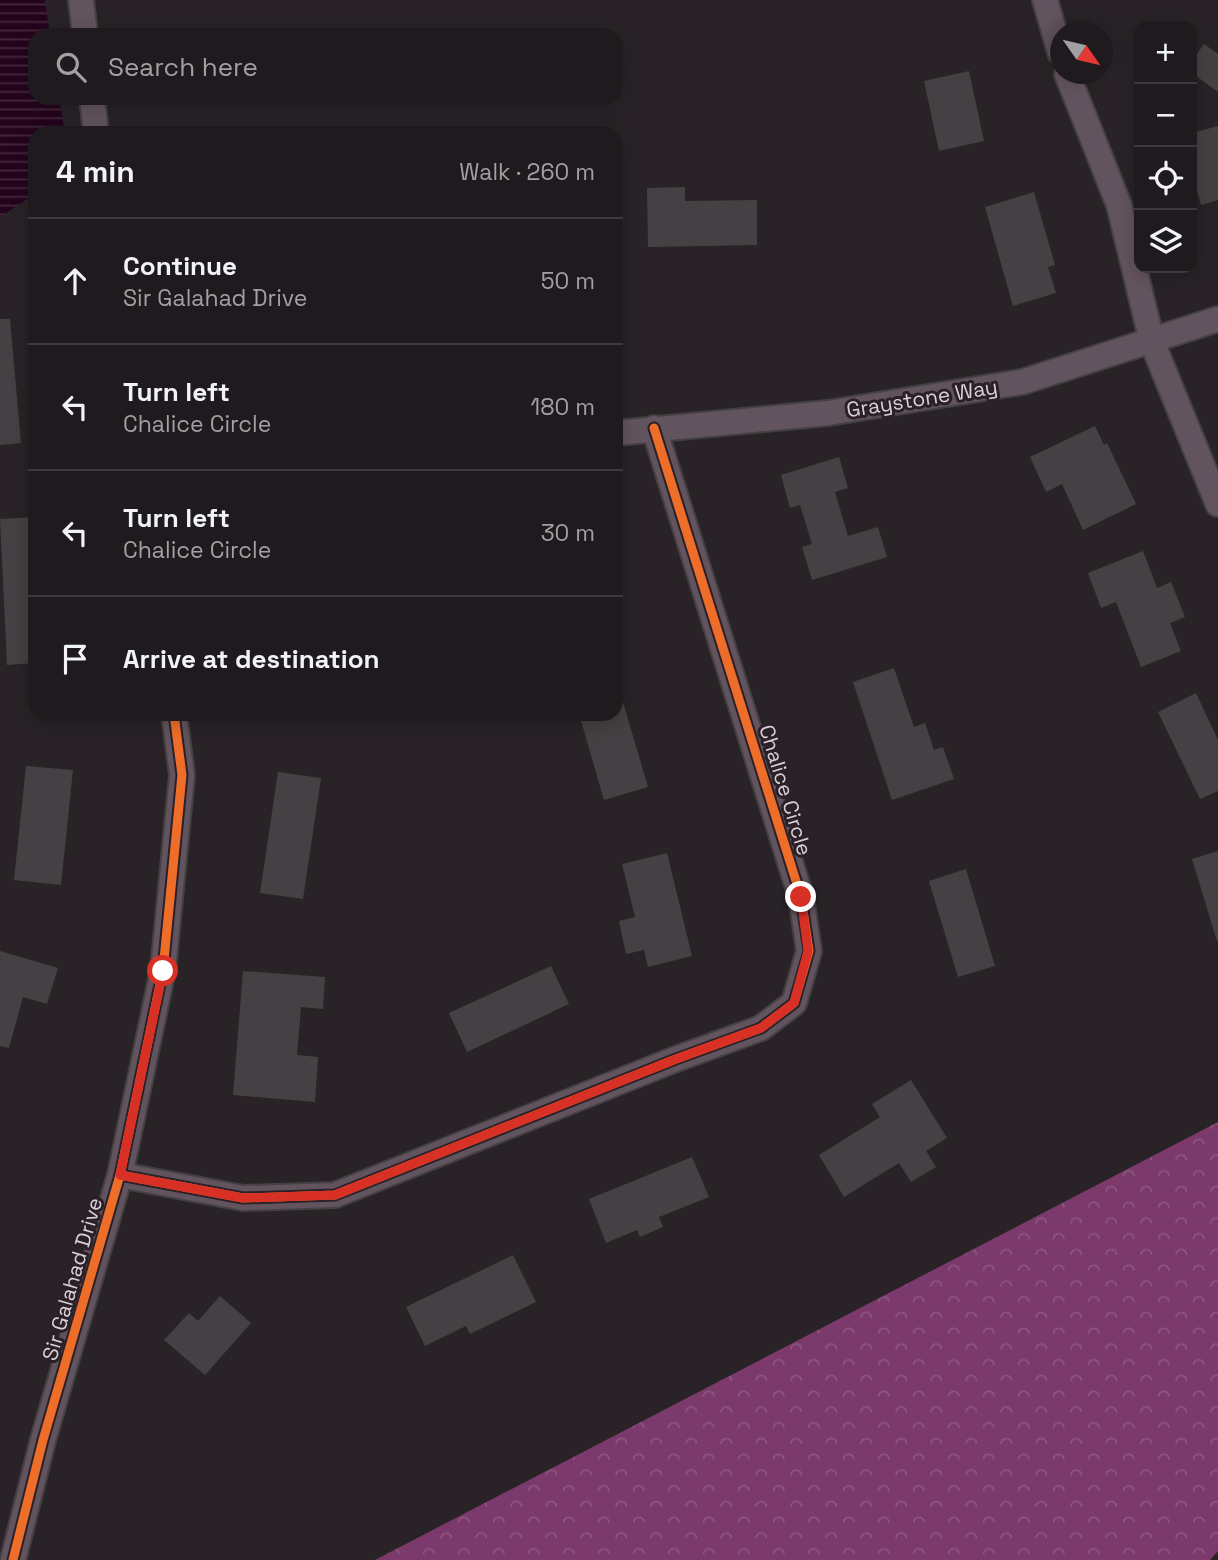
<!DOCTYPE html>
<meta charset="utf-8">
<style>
body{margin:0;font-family:"Space Grotesk",sans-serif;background:#2c272a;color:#f1f3f6}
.controls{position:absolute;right:21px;top:21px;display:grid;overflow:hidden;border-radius:14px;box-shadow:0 4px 18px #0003}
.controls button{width:63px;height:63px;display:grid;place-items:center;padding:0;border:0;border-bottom:2px solid #3c383b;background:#1f1a1d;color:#f1f3f6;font:35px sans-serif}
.compass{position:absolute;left:1050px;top:21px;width:63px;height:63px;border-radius:50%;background:#1f1a1d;box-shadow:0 4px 18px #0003;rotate:124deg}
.stop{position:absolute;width:21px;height:21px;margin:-16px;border:5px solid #d93025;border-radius:50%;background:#fff}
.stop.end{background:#d93025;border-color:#fff;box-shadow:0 2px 7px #0008}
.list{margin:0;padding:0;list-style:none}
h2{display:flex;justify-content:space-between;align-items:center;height:91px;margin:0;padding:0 28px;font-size:30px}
h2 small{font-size:23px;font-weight:400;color:#a1a1a4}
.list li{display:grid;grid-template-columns:46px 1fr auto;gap:21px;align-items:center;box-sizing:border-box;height:126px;padding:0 28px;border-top:2px solid #3c383b}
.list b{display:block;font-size:26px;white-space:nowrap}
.list p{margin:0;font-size:23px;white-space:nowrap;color:#a1a1a4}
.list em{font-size:23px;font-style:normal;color:#a1a1a4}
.icon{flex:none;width:38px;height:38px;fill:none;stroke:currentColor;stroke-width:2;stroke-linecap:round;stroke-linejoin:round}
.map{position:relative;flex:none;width:1218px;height:1560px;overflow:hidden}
.search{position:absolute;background:#1f1a1d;box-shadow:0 4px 18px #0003;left:28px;top:28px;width:595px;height:77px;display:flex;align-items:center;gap:18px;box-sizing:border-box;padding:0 24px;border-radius:21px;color:#a1a1a4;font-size:26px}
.panel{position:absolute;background:#1f1a1d;box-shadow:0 4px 18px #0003;left:28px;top:126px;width:595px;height:595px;border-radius:21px}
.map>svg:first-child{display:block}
</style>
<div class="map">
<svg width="1218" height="1560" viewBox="0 0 1218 1560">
<defs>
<pattern id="forest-crowns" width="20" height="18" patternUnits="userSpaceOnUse" patternTransform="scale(1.75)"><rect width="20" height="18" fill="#7b3a6b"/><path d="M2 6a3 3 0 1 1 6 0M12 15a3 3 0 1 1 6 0" fill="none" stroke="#8d557f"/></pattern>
<pattern id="water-rules" width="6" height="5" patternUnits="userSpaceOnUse" patternTransform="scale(1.75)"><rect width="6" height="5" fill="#24041d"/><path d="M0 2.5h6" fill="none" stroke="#43283d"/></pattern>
</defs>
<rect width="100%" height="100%" fill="#292327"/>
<path fill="url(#forest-crowns)" d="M1218,1122V1551L1210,1560H375Z"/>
<path fill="url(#water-rules)" d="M0,0H45L50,35H35V98H59L65,133H35V194L0,217Z"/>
<g fill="#454043">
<path d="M1204,44L1218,54V92L1192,73V61Z"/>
<path d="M969,71L984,141L939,151L924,81Z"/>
<path d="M1218,126V200L1201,205L1192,172V133Z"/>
<path d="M685,187V201L757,200V245L648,247L647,188Z"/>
<path d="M1034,192L1055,265L1048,267L1056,293L1013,306L985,207Z"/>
<path d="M0,319H10L21,443L0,445Z"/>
<path d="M1095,426L1104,445L1107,443L1136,504L1083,530L1062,484L1046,492L1030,457Z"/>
<path d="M839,457L848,488L835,492L848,536L878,527L887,557L812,580L802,547L812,544L800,505L790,508L781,475Z"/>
<path d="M35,517V663L7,665L0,519Z"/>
<path d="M1143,551L1157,588L1171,582L1185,617L1170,623L1181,651L1141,667L1116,602L1101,608L1088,573Z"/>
<path d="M894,668L914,727L925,723L934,750L943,747L954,779L892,800L853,682Z"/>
<path d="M620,692L648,787L604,800L579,714H616V693Z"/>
<path d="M1196,693L1218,740V791L1200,799L1158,712Z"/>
<path d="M26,766L73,770L61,885L14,880Z"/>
<path d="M278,772L321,778L303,899L260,893Z"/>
<path d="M1218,851V941H1217L1192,859Z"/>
<path d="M667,853L692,956L648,967L644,950L626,954L619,921L635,917L622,864Z"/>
<path d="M966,869L995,966L958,977L929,881Z"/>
<path d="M0,951L58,968L47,1004L23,997L9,1048L0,1046Z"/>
<path d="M551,966L569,1004L467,1052L449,1013Z"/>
<path d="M243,971L325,977L323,1009L301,1007L297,1055L318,1057L315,1102L233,1095Z"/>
<path d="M911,1080L947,1138L926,1151L936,1167L911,1182L899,1163L844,1197L819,1155L880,1117L872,1104Z"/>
<path d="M692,1157L709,1197L659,1217L663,1227L640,1237L637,1230L606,1243L589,1199Z"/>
<path d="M513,1255L536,1302L470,1334L466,1326L425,1346L406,1307Z"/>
<path d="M220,1296L251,1323L205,1375L164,1340L189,1313L198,1321Z"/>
</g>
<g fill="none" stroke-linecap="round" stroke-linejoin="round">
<g stroke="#444043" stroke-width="28">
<g id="minor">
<path d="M81,0L85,35"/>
<path d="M1045,0L1060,52"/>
<path d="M1067,74L1119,205L1152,342L1218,504"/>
<path d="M92,98L96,133"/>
<path d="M616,433L828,413L1022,382L1218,319"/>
<path d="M120,1175L243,1198L335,1195L676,1059L761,1028L794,1003L809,951L801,897L654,428"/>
<path d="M13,1560L43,1440L120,1175L163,970L182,775L174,714"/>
</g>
</g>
<use href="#minor" stroke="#62545e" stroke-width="24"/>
<g stroke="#2c2028" stroke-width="13">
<g id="cycleway">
<path d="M120,1175L243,1198L335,1195L676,1059L761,1028L794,1003L809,951L801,897L654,428"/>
<path d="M13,1560L43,1440L120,1175L163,970L182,775L174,714"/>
</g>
</g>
<use href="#cycleway" stroke="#ee6e29" stroke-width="9"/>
</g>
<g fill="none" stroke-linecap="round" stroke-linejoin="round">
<path stroke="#d93025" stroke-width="9" d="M163,971L120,1175L243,1198L335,1195L676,1059L761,1028L794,1003L808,951L801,897"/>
</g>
<g text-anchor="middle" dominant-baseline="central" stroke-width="6" stroke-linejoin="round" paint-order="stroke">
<g font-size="21" fill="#d9d0d6" stroke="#2c2028">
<text transform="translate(922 398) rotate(-9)">Graystone Way</text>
<text transform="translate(786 790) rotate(73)">Chalice Circle</text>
<text transform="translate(72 1279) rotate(-74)">Sir Galahad Drive</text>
</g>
</g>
</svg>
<div class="controls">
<button>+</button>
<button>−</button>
<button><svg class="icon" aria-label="locate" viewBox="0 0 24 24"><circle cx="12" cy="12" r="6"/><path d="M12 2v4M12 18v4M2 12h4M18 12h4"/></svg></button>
<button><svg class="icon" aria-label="layers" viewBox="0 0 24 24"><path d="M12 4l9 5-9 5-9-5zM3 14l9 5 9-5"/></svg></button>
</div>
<svg class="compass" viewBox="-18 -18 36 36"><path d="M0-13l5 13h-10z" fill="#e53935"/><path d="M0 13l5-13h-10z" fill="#a1a1a4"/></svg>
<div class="stop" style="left:163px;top:971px"></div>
<div class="stop end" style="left:801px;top:897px"></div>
<div class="search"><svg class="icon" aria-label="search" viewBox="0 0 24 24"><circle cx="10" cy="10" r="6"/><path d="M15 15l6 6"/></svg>Search here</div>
<section class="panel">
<h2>4 min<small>Walk · 260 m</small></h2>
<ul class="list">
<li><svg class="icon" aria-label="ahead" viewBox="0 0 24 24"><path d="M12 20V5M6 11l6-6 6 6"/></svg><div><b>Continue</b><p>Sir Galahad Drive</p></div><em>50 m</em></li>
<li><svg class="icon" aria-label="left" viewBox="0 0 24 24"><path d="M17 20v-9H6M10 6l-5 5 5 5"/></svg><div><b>Turn left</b><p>Chalice Circle</p></div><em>180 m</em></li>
<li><svg class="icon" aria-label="left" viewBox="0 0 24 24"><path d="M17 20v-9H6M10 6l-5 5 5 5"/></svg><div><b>Turn left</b><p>Chalice Circle</p></div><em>30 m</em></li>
<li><svg class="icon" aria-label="arrive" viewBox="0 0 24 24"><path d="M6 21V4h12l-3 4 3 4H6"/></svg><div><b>Arrive at destination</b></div></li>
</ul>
</section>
</div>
